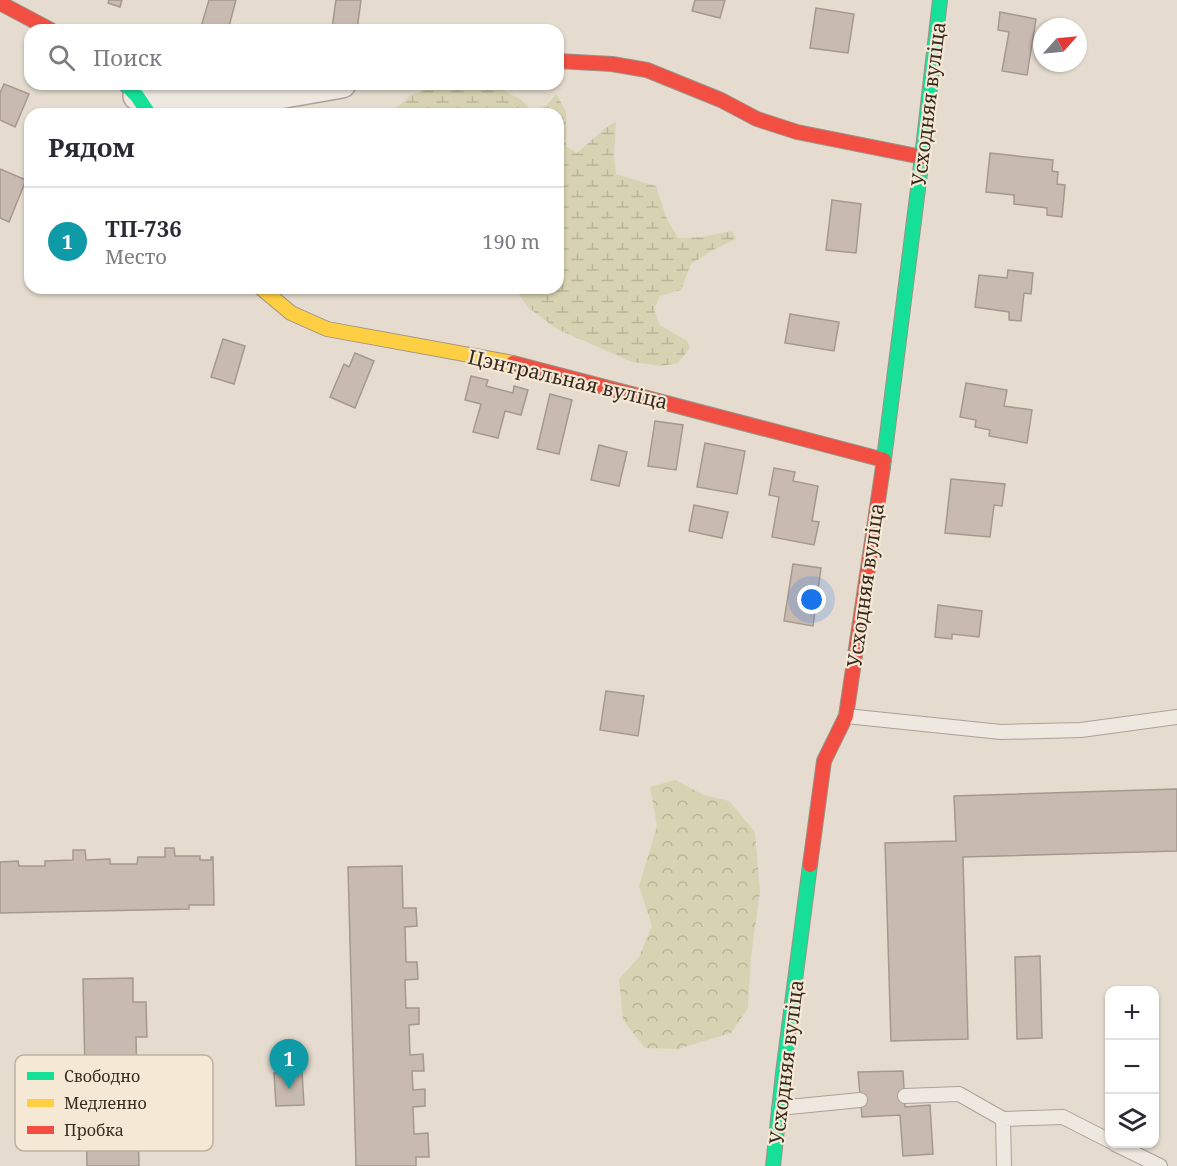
<!DOCTYPE html>
<html lang="ru">
<meta charset="utf-8">
<style>
body{margin:0;font-family:"Noto Serif",serif;background:#f7f7f7;color:#2b2b33}
.controls{position:absolute;right:18px;bottom:18px;display:grid;overflow:hidden;border-radius:12px;box-shadow:0 2px 4px #0004}
.controls button{width:54px;height:54px;display:grid;place-items:center;padding:0;border:0;border-bottom:2px solid #e1e1e2;background:#fff;color:#2b2b33;font:30px sans-serif}
.compass{position:absolute;left:1033px;top:18px;width:54px;height:54px;border-radius:50%;background:#fff;box-shadow:0 2px 4px #0004;rotate:63deg}
.you{position:absolute;left:812px;top:600px;width:21px;height:21px;margin:-15px;border:4px solid #fff;border-radius:50%;background:#1a73e8;box-shadow:0 0 0 9px #1a73e833}
.badge{display:grid;place-items:center;width:39px;height:39px;border-radius:50%;background:#111827;color:#fff;font-size:20px;font-weight:700}
.pin{position:absolute;translate:-50% -50px;filter:drop-shadow(0 2px 3px #0008)}
.pin::after{content:'';position:absolute;top:32px;width:21px;height:18px;background:inherit;clip-path:polygon(0 0,100% 0,50% 100%)}
.list{margin:0;padding:0;list-style:none}
h2{display:flex;justify-content:space-between;align-items:center;height:78px;margin:0;padding:0 24px;font-size:26px}
h2 small{font-size:20px;font-weight:400;color:#7c7c81}
.list li{display:grid;grid-template-columns:39px 1fr auto;gap:18px;align-items:center;box-sizing:border-box;height:108px;padding:0 24px;border-top:2px solid #e1e1e2}
.list b{display:block;font-size:22px;white-space:nowrap}
.list p{margin:0;font-size:20px;white-space:nowrap;color:#7c7c81}
.list em{font-size:20px;font-style:normal;color:#7c7c81}
.icon{flex:none;width:33px;height:33px;fill:none;stroke:currentColor;stroke-width:2;stroke-linecap:round;stroke-linejoin:round}
.map{position:relative;flex:none;width:1177px;height:1166px;overflow:hidden}
.search{position:absolute;background:#fff;box-shadow:0 2px 4px #0004;left:24px;top:24px;width:540px;height:66px;display:flex;align-items:center;gap:15px;box-sizing:border-box;padding:0 21px;border-radius:18px;color:#7c7c81;font-size:22px}
.panel{position:absolute;background:#fff;box-shadow:0 2px 4px #0004;left:24px;top:108px;width:540px;height:186px;border-radius:18px}
.map>svg:first-child{display:block}
</style>
<div class="map">
<svg width="1177" height="1166" viewBox="0 0 1177 1166">
<defs>
<pattern id="forest-crowns" width="20" height="18" patternUnits="userSpaceOnUse" patternTransform="scale(1.5)"><rect width="20" height="18" fill="#d7d3b2"/><path d="M2 6a3 3 0 1 1 6 0M12 15a3 3 0 1 1 6 0" fill="none" stroke="#b9b599"/></pattern>
<pattern id="wetland-marsh" width="20" height="14" patternUnits="userSpaceOnUse" patternTransform="scale(1.5)"><rect width="20" height="14" fill="#d7d3b2"/><path d="M1 5h8M5 5V1M11 12h8M15 12V8" fill="none" stroke="#b9b599"/></pattern>
</defs>
<rect width="100%" height="100%" fill="#e5dccf"/>
<path fill="url(#forest-crowns)" d="M675,780L704,795L729,801L755,832L760,892L751,956L748,1008L731,1033L678,1049L645,1048L623,1020L619,979L639,957L652,926L639,886L657,826L650,787Z"/>
<path fill="url(#wetland-marsh)" d="M440,85L503,90L520,99L533,111L547,105L556,94L566,111V146L577,153L609,125L616,122L614,156L616,174L656,186L666,217L678,238L702,237L732,231L736,239L713,250L691,264L681,290L660,296L654,309L660,325L687,341L690,348L678,363L661,366L632,362L557,329L529,308L514,288H558V114H390L411,95Z"/>
<g fill="#c8bab0" stroke="#a5988e" stroke-width="1.5">
<path d="M109,0H122L120,7L108,3Z"/>
<path d="M209,0H236L228,30H200Z"/>
<path d="M336,0H361L357,30L332,28Z"/>
<path d="M695,0H725L720,18L692,11Z"/>
<path d="M816,8L854,14L848,53L810,48Z"/>
<path d="M1000,12L1036,19L1027,75L1002,71L1009,32L998,30Z"/>
<path d="M4,84L29,94L15,127L0,120V93Z"/>
<path d="M990,153L1053,160L1052,171L1058,172L1057,184L1065,185L1062,217L1047,215V208L1014,204V195L986,192Z"/>
<path d="M0,169L26,180L9,222L0,218Z"/>
<path d="M832,200L861,204L856,253L826,250Z"/>
<path d="M1008,270L1033,273L1031,294L1024,293L1021,321L1009,320V312L975,307L979,275L1007,278Z"/>
<path d="M790,314L839,322L834,351L785,343Z"/>
<path d="M223,339L245,346L234,384L211,377Z"/>
<path d="M355,353L374,361L355,408L330,397L344,364L349,367Z"/>
<path d="M471,376L488,380L486,386L513,393L514,386L528,390L521,415L505,411L498,438L473,432L481,404L465,400Z"/>
<path d="M966,383L1007,390L1004,406L1032,410L1027,443L989,436L990,430L975,427L976,420L960,417Z"/>
<path d="M550,394L572,400L559,454L537,449Z"/>
<path d="M655,421L683,425L676,470L648,466Z"/>
<path d="M705,443L745,451L737,494L697,487Z"/>
<path d="M599,445L627,452L619,486L591,480Z"/>
<path d="M774,468L795,472L793,481L818,486L812,521L819,522L814,545L772,537L779,497L769,495Z"/>
<path d="M951,479L1005,484L1002,506L994,505L990,537L945,533Z"/>
<path d="M694,505L728,512L722,538L689,531Z"/>
<path d="M793,564L821,568L813,626L784,621Z"/>
<path d="M938,605L982,611L979,637L952,634V639L935,637Z"/>
<path d="M606,691L644,696L638,736L600,730Z"/>
<path d="M1177,789V851L963,857L968,1039L891,1041L885,843L956,841L954,796Z"/>
<path d="M165,848H174L175,856H200V860H211V857H213L214,905H189V909L0,913V862L18,861L19,866H45V861L73,860V850H85L86,860L110,859V864H137L138,857H165Z"/>
<path d="M402,866L403,908H416L417,926L405,927L406,962H417L418,979L405,980L406,1008H419V1024L409,1025L410,1055L423,1054L424,1071H412L413,1090L425,1089V1106L413,1107L414,1134L428,1133L429,1157H416V1166H356L348,867Z"/>
<path d="M1040,956L1042,1038L1017,1039L1015,957Z"/>
<path d="M133,978V1002H146L147,1037H136L137,1082H150L151,1126L138,1127L139,1166H87L83,979Z"/>
<path d="M903,1071L905,1107L930,1105L933,1154L903,1156L900,1115L862,1117L858,1072Z"/>
<path d="M302,1072L304,1105L276,1106L274,1073Z"/>
</g>
<g fill="none" stroke-linecap="round" stroke-linejoin="round">
<g stroke="#aaa298" stroke-width="16">
<g id="lane">
<path d="M846,716L1001,732L1081,730L1177,717"/>
<path d="M905,1096L959,1094L1003,1119"/>
<path d="M779,1108L860,1100"/>
<path d="M1115,1144L1160,1166"/>
<path d="M1004,1166L1003,1119L1063,1117L1110,1141"/>
</g>
</g>
<g stroke="#aaa298" stroke-width="30">
<path id="street" d="M137,96L182,103L239,102L342,84"/>
</g>
<g stroke="#9a9188" stroke-width="16">
<g id="fast">
<path d="M125,84L137,96L149,114"/>
<path d="M883,467L922,157L940,0"/>
<path d="M773,1166L783,1073L810,865"/>
</g>
</g>
<g stroke="#9a9188" stroke-width="16">
<path id="slow" d="M261,288L291,313L327,329L513,363"/>
</g>
<g stroke="#9a9188" stroke-width="16">
<g id="jam">
<path d="M0,3L51,30"/>
<path d="M558,61L612,64L647,70L721,100L757,119L797,132L922,157"/>
<path d="M513,363L884,460"/>
<path d="M810,865L824,761L846,716L883,467"/>
</g>
</g>
<use href="#lane" stroke="#eee8e0" stroke-width="14"/>
<use href="#street" stroke="#eee8e0" stroke-width="27"/>
<use href="#fast" stroke="#16e098" stroke-width="14"/>
<use href="#slow" stroke="#ffcf43" stroke-width="14"/>
<use href="#jam" stroke="#f24e42" stroke-width="14"/>
</g>
<g text-anchor="middle" dominant-baseline="central" stroke-width="4.5" stroke-linejoin="round" paint-order="stroke">
<g font-size="20" fill="#392a1f" stroke="#f5e9d5">
<text transform="translate(928 104) rotate(-83)">Усходняя вуліца</text>
<text transform="translate(568 379) rotate(13)">Цэнтральная вуліца</text>
<text transform="translate(865 585) rotate(-82)">Усходняя вуліца</text>
<text transform="translate(786 1062) rotate(-83)">Усходняя вуліца</text>
</g>
</g>
<rect x="15" y="1055" width="198" height="96" rx="9" fill="#f5e9d5" stroke="#bdb09e" stroke-width="1.5"/>
<rect x="27" y="1072" width="27" height="8" fill="#16e098"/>
<rect x="27" y="1099" width="27" height="8" fill="#ffcf43"/>
<rect x="27" y="1126" width="27" height="8" fill="#f24e42"/>
<g font-size="16" fill="#392a1f">
<text x="64" y="1082">Свободно</text>
<text x="64" y="1109">Медленно</text>
<text x="64" y="1136">Пробка</text>
</g>
</svg>
<div class="controls">
<button>+</button>
<button>−</button>
<button><svg class="icon" aria-label="layers" viewBox="0 0 24 24"><path d="M12 4l9 5-9 5-9-5zM3 14l9 5 9-5"/></svg></button>
</div>
<svg class="compass" viewBox="-18 -18 36 36"><path d="M0-13l5 13h-10z" fill="#e53935"/><path d="M0 13l5-13h-10z" fill="#7c7c81"/></svg>
<div class="you"></div>
<div class="pin badge" style="left:289px;top:1089px;background:#0f9aa8">1</div>
<div class="search"><svg class="icon" aria-label="search" viewBox="0 0 24 24"><circle cx="10" cy="10" r="6"/><path d="M15 15l6 6"/></svg>Поиск</div>
<section class="panel">
<h2>Рядом<small></small></h2>
<ul class="list">
<li><span class="badge" style="background:#0f9aa8">1</span><div><b>ТП-736</b><p>Место</p></div><em>190 m</em></li>
</ul>
</section>
</div>
